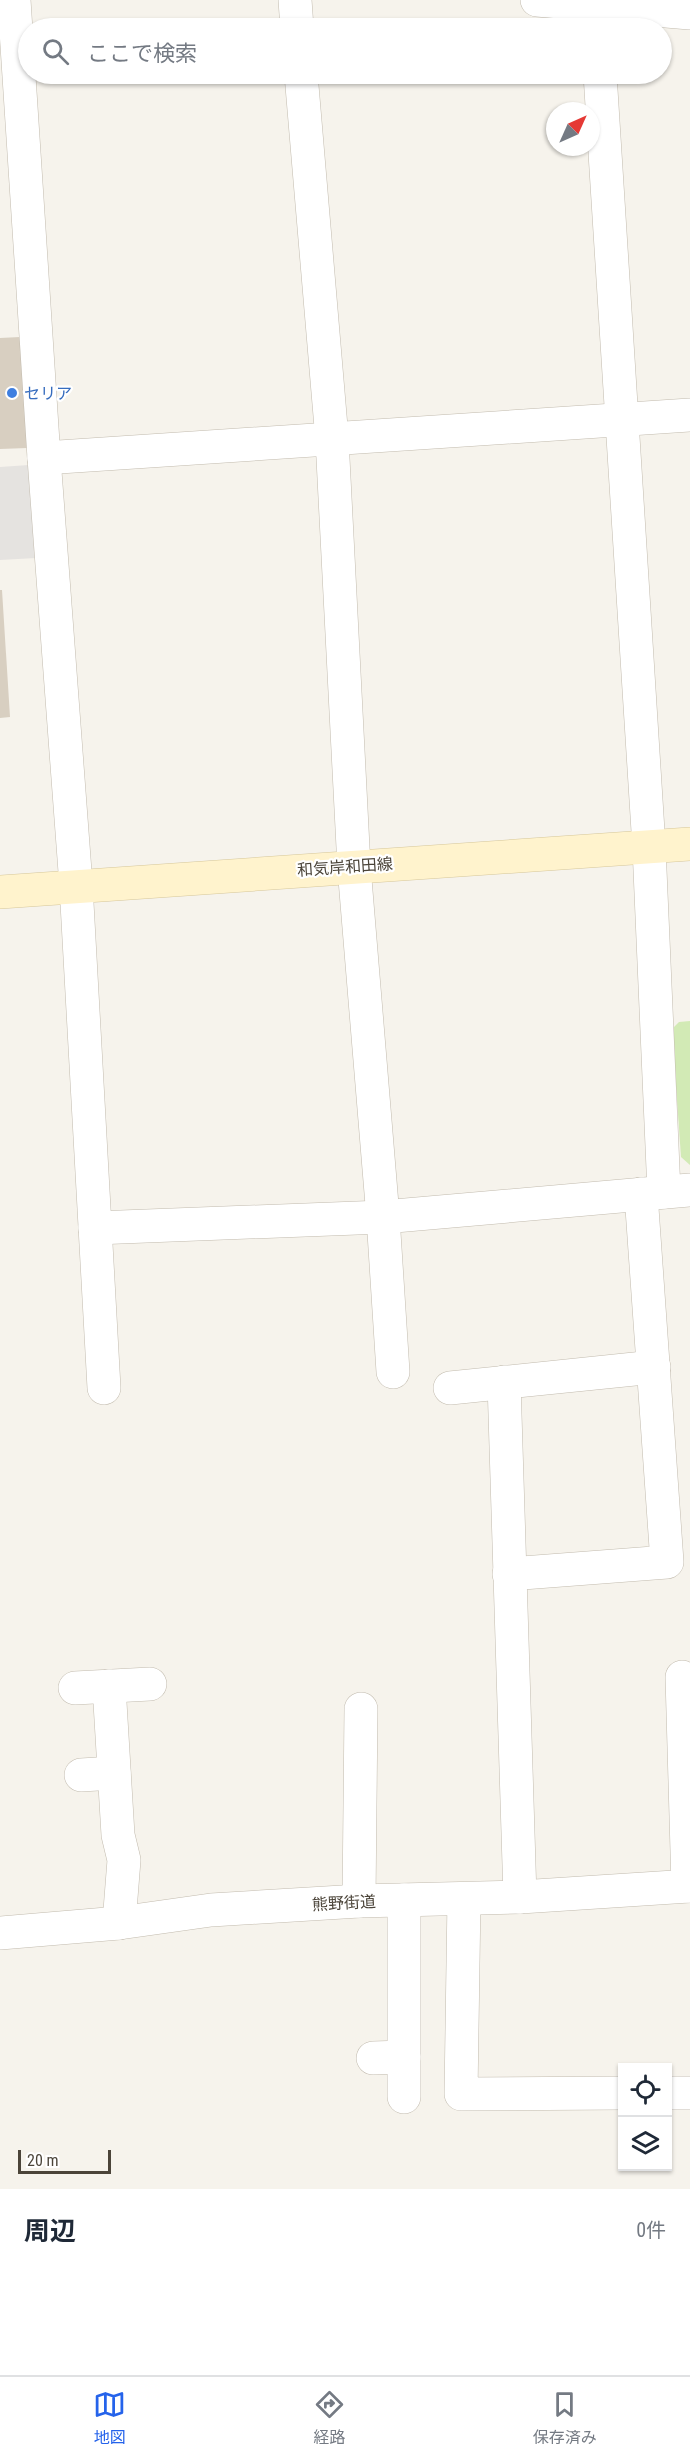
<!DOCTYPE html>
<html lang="ja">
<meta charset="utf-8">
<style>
body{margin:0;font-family:"Roboto Condensed","Noto Sans JP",sans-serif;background:#f2f2f3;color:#1f2937}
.controls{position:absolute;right:18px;bottom:18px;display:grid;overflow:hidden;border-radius:0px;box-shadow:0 2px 4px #0004}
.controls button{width:54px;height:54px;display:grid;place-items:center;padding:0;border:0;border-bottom:2px solid #e0e1e3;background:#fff;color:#1f2937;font:30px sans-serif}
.compass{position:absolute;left:546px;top:102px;width:54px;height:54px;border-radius:50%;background:#fff;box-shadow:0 2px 4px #0004;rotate:45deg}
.scale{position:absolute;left:18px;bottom:15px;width:93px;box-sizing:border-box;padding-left:6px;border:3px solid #4b4439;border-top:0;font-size:16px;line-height:21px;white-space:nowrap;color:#4b4439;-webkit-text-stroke:4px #fff;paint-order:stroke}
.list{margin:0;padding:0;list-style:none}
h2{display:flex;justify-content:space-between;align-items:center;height:78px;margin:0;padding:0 24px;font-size:26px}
h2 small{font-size:20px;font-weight:400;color:#747a83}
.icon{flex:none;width:33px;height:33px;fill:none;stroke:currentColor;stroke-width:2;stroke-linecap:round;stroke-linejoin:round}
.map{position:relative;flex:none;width:690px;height:2189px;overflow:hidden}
.search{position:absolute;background:#fff;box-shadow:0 2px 4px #0004;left:18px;right:18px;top:18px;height:66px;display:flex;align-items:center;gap:15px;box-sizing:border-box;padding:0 21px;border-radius:33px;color:#747a83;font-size:22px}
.sheet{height:186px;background:#fff}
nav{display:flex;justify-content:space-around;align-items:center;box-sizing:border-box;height:84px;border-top:2px solid #e0e1e3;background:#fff;font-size:16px;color:#747a83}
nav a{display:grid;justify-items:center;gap:3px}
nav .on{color:#2563eb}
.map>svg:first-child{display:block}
</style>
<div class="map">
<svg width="690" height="2189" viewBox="0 0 690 2189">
<rect width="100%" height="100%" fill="#f6f3ec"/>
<path fill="#d2eab5" d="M690,1021V1165L681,1157L672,1029L679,1022Z"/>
<path fill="#e5e3e0" d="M29,465L36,558L0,560V467Z"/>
<g fill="#d8cfc1">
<path d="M20,337L27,448L0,449V338Z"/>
<path d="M0,590H2L10,717L0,718Z"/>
</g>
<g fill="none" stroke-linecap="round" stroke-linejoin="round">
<g stroke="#c2bbae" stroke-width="34">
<g id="minor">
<path d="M14,0L44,458L76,885L104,1388"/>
<path d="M295,0L297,28"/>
<path d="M596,5L598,28"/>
<path d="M301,74L332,439L354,867L383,1217L393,1372"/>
<path d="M600,74L649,847L664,1192"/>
<path d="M44,458L690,415"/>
<path d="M95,1228L383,1217L690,1190"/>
<path d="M504,1382L520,1897"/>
<path d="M450,1388L654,1367"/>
<path d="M509,1574L667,1562L641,1194"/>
<path d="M682,1677L688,1886"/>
<path d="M109,1686L118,1835L124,1860L119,1923"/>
<path d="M75,1688L150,1684"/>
<path d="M81,1775L114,1773"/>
<path d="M464,1899L461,2094L622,2093"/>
<path d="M404,1900V2097"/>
<path d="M359,1901L361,1709"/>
<path d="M0,1933L119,1923L211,1910L359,1901L520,1897L690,1886"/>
<path d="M373,2058L404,2057"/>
<path d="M668,2093H690"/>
</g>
</g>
<g stroke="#c2bbae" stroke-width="34">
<path id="tertiary" d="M537,0L690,13"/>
</g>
<g stroke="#d6c79b" stroke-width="34">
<path id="secondary" d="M0,892L690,844"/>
</g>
<use href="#minor" stroke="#fff" stroke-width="33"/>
<use href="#tertiary" stroke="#fff" stroke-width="33"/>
<use href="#secondary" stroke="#fff3cd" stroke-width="33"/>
</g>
<circle fill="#3f7fe0" stroke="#fff" stroke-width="2" cx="12" cy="393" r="6"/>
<g text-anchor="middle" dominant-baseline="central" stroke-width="4.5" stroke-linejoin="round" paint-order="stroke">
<g font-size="16" fill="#366cbe" stroke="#fff" text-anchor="start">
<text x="24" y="393">セリア</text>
</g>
<g font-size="16" fill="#4b4439" stroke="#fff">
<text transform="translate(345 867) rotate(-4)">和気岸和田線</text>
<text transform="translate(344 1903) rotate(-3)">熊野街道</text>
</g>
</g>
</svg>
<div class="controls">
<button><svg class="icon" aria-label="locate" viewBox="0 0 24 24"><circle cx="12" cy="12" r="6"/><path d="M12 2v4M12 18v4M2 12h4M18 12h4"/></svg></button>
<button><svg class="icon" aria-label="layers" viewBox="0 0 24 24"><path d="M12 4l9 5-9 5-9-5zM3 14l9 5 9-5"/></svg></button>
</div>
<svg class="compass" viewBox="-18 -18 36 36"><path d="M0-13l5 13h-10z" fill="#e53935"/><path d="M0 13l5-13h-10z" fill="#747a83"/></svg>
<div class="scale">20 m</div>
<div class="search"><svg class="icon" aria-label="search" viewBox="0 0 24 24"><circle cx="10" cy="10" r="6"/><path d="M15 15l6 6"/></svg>ここで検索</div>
</div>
<section class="sheet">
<h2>周辺<small>0件</small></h2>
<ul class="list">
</ul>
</section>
<nav>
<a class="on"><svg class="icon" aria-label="map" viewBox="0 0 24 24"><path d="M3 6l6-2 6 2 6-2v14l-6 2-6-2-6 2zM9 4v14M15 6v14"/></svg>地図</a>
<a><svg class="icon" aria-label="directions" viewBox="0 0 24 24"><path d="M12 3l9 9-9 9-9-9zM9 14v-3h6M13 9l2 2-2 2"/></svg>経路</a>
<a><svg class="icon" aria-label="saved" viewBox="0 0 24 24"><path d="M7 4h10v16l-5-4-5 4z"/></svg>保存済み</a>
</nav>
